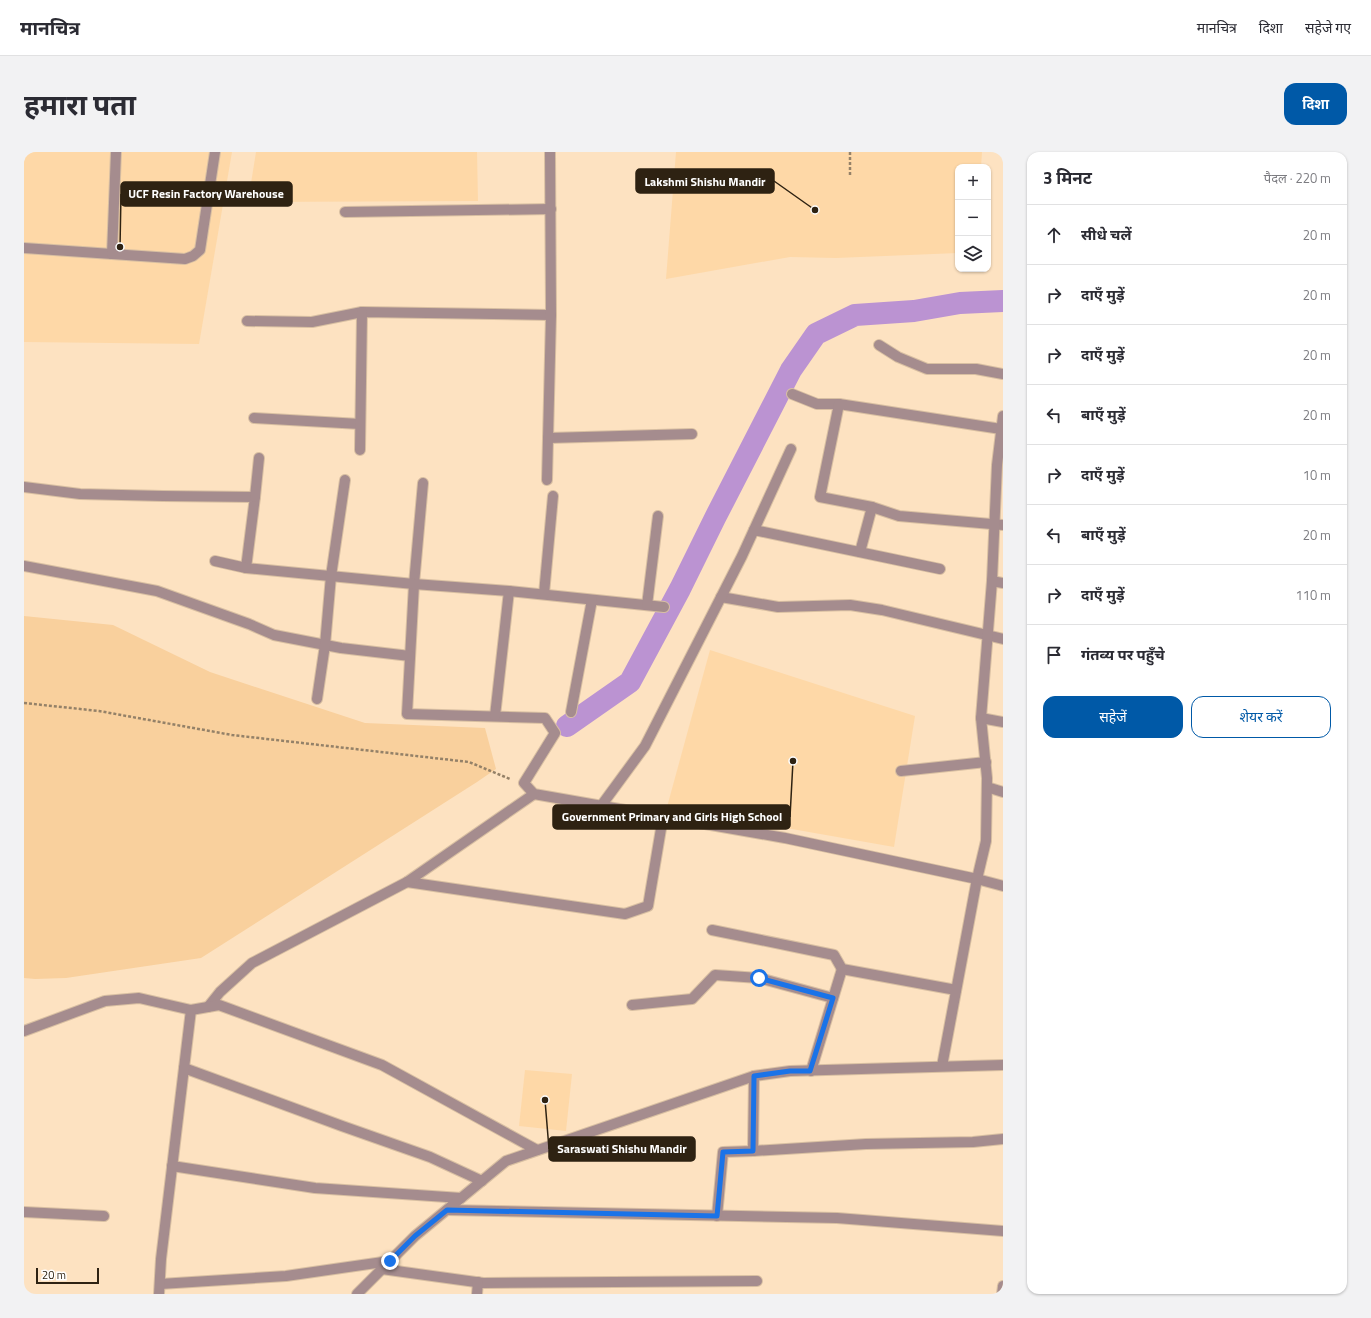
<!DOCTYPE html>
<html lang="hi">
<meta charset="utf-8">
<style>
body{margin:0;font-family:"Titillium Web","Noto Sans Devanagari",sans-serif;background:#f2f2f3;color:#2b2b33}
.controls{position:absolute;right:12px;top:12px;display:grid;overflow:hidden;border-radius:8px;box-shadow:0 1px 3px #0004}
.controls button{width:36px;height:36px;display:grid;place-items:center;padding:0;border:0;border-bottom:1px solid #e1e1e2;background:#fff;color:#2b2b33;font:20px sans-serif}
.scale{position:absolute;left:12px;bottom:10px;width:63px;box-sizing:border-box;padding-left:4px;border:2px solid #2e2212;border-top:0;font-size:11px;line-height:14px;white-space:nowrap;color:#2e2212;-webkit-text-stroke:3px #fff;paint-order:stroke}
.stop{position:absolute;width:12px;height:12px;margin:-9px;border:3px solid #1a73e8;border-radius:50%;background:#fff}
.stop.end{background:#1a73e8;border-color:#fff;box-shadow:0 1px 4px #0008}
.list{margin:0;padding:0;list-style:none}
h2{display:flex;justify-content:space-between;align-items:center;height:52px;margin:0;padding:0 16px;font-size:17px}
h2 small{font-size:13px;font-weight:400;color:#7c7c81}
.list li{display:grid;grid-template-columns:26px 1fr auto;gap:12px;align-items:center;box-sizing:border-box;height:60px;padding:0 16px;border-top:1px solid #e1e1e2}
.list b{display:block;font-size:15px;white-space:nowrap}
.list em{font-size:13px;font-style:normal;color:#7c7c81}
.actions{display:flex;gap:8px;padding:12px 16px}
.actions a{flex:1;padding:9px 0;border:1px solid #0059a7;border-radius:12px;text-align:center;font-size:14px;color:#0059a7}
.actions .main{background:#0059a7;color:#fff}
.icon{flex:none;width:22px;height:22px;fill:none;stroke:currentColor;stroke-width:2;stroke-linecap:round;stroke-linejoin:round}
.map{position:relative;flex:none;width:979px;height:1142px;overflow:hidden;border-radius:12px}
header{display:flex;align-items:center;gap:24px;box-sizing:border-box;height:56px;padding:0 20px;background:#fff;border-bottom:1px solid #e1e1e2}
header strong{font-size:19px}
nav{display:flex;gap:22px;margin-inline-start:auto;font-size:14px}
.intro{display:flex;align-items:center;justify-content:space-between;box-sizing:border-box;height:96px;padding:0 24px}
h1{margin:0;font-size:28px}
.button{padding:10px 18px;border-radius:12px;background:#0059a7;color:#fff;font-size:14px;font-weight:700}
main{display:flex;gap:24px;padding:0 24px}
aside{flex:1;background:#fff;border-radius:12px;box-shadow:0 1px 3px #0004}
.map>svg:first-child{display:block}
</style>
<header>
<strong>मानचित्र</strong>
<nav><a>मानचित्र</a><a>दिशा</a><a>सहेजे गए</a></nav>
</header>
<div class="intro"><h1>हमारा पता</h1><a class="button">दिशा</a></div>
<main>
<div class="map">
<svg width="979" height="1142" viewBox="0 0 979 1142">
<rect width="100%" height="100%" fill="#fde2c1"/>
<g fill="#fed8a7">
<path d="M0,0H208L175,192L0,190Z"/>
<path d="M232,0H453L454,49L224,50Z"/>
<path d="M652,0H958L957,15H934V101L812,106L766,105L642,127Z"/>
<path d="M686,498L891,564L870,695L643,655Z"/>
<path d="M501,918L548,922L542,979L495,974Z"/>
</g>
<path fill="#f9d09d" d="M0,464L89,473L186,520L341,571L461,576L472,617L453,630L177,806L42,826L11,827L0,826Z"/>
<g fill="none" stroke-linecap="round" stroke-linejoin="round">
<path stroke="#bb93d2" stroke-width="22" d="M543,574L606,530L656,437L691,366L767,218L792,182L831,163L890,159L936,151L979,149"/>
<g stroke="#d8bfa2" stroke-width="12">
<g id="minor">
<path d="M321,60L527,57"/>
<path d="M0,96L161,107L169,104L176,98L191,0"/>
<path d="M88,102L92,0"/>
<path d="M223,169L288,170L338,160L527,163"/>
<path d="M855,193L874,205L903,217H952L979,222"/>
<path d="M768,242L793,252H815"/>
<path d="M230,266L336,272"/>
<path d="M977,277L815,252L796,345L848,355L875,364L979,373"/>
<path d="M524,286L668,282"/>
<path d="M336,298L338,160"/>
<path d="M523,328L527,163L526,0"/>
<path d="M399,331L390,432L383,562L521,566L531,581L500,631L510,642L761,686L953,727L979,734"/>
<path d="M0,335L56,342L139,344L231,345L222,416L390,432L485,439L640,455"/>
<path d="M231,345L235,306"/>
<path d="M730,378L916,417"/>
<path d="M836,400L848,355"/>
<path d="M191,409L222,416"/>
<path d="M0,414L133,439L225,472L250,483L317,496L386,504"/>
<path d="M968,429L979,431"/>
<path d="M520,442L529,344"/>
<path d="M697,445L754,455L826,453L858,458L979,487"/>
<path d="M623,453L634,364"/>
<path d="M293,547L301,493L307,424L321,328"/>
<path d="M547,560L568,448"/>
<path d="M471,564L485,439"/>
<path d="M957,566L979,570"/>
<path d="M877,619L962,610"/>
<path d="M963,635L979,640"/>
<path d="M577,654L621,594L718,404L767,297"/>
<path d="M383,730L601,762L624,754L639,665"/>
<path d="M688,778L810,803L818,817L932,838"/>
<path d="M608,853L668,847L691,823L735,826L809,846"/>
<path d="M184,855L196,840L228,811L383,730L510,642"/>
<path d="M0,879L81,849L115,846L167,858L195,853L358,913L513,998"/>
<path d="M918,914L953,727L962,689L963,626L957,566L968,429L973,313L979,264"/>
<path d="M160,916L318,974L406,1005L458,1029"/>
<path d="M787,919L818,817"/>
<path d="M729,999L842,992L949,990L979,987"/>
<path d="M148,1014L291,1036L437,1046"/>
<path d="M423,1058L813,1066L979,1079"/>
<path d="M0,1060L80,1064"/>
<path d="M693,1064L699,1000L729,999L730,924"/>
<path d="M358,1117L459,1131L733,1129"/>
<path d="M136,1132L262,1124L366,1109"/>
<path d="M135,1142L137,1107L167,858"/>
<path d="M333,1142L391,1084L482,1009L730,924L766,919L979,913"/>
<path d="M453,1142L454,1130"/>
<path d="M978,1142L979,1134"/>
</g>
</g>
<g stroke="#948168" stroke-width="2.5" stroke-dasharray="3 2" stroke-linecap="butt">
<path d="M826,23V0"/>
<path d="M0,551L75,559L208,583L445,610L486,627"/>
</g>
<use href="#minor" stroke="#a58c8e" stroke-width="10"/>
</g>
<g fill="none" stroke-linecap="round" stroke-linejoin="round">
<path stroke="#1a73e8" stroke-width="5" d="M366,1109L391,1084L423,1058L693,1064L699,1000L729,999L730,924L766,919H786L809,846L735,826"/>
</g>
<path fill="none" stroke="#2e2212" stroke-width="1.5" d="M791 58L750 29M96 95L97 42M769 609L766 665M521 948L525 997"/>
<g fill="#2e2212" stroke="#fff" stroke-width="1.5">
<circle cx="791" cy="58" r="4"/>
<circle cx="96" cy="95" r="4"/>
<circle cx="769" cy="609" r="4"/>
<circle cx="521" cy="948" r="4"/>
</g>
<g fill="#2e2212" stroke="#2e2212" stroke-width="1.5">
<rect x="612" y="17" width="138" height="24" rx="4"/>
<rect x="97" y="30" width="171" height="24" rx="4"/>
<rect x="529" y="653" width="237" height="24" rx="4"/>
<rect x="525" y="985" width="146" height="24" rx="4"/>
</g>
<g font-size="12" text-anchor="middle" font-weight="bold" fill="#fff">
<text x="681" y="34">Lakshmi Shishu Mandir</text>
<text x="182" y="46">UCF Resin Factory Warehouse</text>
<text x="648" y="669">Government Primary and Girls High School</text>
<text x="598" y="1001">Saraswati Shishu Mandir</text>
</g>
</svg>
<div class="controls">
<button>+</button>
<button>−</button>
<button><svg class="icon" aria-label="layers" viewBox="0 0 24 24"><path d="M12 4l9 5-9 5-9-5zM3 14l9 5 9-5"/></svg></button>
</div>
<div class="scale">20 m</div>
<div class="stop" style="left:735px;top:826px"></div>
<div class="stop end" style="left:366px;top:1109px"></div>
</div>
<aside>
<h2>3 मिनट<small>पैदल · 220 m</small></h2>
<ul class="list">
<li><svg class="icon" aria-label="ahead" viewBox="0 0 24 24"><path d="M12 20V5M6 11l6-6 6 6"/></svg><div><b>सीधे चलें</b></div><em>20 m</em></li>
<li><svg class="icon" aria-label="right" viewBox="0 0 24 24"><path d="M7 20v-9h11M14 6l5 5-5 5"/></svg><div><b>दाएँ मुड़ें</b></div><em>20 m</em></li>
<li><svg class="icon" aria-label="right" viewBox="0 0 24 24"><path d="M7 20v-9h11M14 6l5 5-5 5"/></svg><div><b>दाएँ मुड़ें</b></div><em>20 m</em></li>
<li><svg class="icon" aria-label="left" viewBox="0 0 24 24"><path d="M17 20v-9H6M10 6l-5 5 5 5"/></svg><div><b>बाएँ मुड़ें</b></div><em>20 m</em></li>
<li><svg class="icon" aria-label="right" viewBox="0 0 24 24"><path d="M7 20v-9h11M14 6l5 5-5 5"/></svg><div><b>दाएँ मुड़ें</b></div><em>10 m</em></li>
<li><svg class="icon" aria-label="left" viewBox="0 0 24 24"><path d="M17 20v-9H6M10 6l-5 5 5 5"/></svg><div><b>बाएँ मुड़ें</b></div><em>20 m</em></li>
<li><svg class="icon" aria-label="right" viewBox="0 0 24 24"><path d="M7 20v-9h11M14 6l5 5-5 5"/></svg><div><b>दाएँ मुड़ें</b></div><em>110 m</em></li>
<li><svg class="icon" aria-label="arrive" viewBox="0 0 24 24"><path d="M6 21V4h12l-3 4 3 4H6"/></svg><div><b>गंतव्य पर पहुँचे</b></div></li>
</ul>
<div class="actions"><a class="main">सहेजें</a><a>शेयर करें</a></div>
</aside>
</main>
